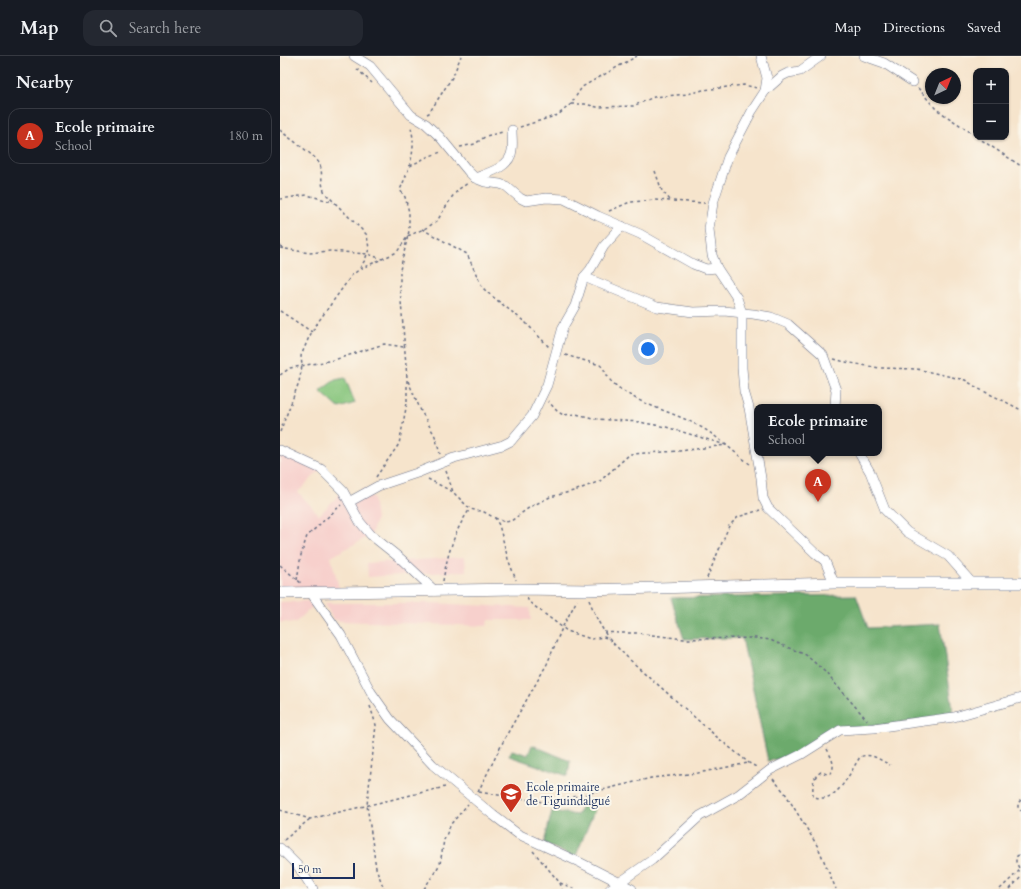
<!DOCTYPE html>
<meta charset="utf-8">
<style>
body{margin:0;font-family:Cardo,serif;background:#242831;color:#f1f3f6}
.controls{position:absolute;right:12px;top:12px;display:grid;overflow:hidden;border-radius:8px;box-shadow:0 1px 3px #0004}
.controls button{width:36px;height:36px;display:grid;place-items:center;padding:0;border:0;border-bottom:1px solid #363941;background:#171b24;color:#f1f3f6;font:20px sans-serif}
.compass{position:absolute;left:645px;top:12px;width:36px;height:36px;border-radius:50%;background:#171b24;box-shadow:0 1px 3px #0004;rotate:43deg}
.scale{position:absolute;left:12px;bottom:10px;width:63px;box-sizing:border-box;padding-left:4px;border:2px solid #1b2f5e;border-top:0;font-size:11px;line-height:14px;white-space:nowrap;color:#1b2f5e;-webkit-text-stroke:3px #fbf7ec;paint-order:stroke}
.you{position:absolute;left:368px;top:293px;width:14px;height:14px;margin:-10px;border:3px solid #fff;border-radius:50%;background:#1a73e8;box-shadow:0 0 0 6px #1a73e833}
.badge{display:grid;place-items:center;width:26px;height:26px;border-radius:50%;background:#c8321e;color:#fff;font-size:13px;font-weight:700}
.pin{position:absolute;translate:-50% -33px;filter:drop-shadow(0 1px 2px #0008)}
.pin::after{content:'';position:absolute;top:21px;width:14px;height:12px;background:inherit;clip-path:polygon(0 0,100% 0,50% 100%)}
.popup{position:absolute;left:474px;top:348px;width:128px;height:52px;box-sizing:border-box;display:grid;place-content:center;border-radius:8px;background:#171b24;filter:drop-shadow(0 1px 3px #0005);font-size:13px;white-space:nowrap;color:#9ea1a6}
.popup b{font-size:15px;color:#f1f3f6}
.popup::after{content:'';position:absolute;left:50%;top:100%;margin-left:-8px;border:8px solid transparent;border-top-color:#171b24}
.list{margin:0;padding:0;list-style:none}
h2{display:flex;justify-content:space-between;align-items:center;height:52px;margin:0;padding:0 16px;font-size:17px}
h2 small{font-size:13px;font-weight:400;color:#9ea1a6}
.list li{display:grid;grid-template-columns:26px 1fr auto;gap:12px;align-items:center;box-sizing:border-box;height:56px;margin:0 8px 8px;padding:0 8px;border:1px solid #363941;border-radius:12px}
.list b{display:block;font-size:15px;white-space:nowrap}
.list p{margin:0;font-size:13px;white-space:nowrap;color:#9ea1a6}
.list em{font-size:13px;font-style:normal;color:#9ea1a6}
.icon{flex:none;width:22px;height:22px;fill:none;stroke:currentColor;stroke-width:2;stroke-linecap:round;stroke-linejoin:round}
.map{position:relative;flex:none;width:741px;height:833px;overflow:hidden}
header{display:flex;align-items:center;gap:24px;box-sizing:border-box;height:56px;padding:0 20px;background:#171b24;border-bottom:1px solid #363941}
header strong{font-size:19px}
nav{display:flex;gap:22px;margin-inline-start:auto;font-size:14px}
.search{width:280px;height:36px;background:#242831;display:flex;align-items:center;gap:10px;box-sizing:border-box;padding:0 14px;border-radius:12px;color:#9ea1a6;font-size:15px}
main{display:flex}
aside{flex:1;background:#171b24}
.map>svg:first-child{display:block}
</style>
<header>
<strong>Map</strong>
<div class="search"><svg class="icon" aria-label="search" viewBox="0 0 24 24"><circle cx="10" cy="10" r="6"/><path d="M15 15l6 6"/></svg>Search here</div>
<nav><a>Map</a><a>Directions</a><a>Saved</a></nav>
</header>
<main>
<aside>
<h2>Nearby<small></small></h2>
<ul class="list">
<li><span class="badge">A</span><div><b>Ecole primaire</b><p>School</p></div><em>180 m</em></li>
</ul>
</aside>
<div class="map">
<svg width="741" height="833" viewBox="0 0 741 833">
<rect width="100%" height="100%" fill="#fbf7ec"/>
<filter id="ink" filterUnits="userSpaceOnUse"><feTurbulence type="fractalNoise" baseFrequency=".025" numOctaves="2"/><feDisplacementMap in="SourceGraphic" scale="8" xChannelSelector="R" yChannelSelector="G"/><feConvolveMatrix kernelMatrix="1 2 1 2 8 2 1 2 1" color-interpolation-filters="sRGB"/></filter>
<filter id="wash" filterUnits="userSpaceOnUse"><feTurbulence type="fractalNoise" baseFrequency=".012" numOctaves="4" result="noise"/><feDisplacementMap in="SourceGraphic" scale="16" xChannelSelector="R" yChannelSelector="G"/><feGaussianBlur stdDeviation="0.9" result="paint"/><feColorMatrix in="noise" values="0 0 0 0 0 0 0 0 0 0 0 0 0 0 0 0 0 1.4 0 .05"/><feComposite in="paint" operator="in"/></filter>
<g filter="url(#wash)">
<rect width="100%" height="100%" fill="#f6e4cc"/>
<g fill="#f7d0cc">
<path d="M0,394L41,413L18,436L39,459L63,435L69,446L83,433L93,442L96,464L91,479L51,501L60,536L0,537Z"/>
<path d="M185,501L186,515L88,521L87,507Z"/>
<path d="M28,545L33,550L15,567L2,566L0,567V546Z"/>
<path d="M45,547H151L250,552L251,564H208L207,570L60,565L53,563Z"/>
</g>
<path fill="#86c57c" stroke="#507a6d" d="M65,322L75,347L59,352L40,335L55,324Z"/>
<g fill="#6caa6c" stroke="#446c65">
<path d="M576,539L588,572L660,568L674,661L560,674L522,698L488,705L462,582L404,583L391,542Z"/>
<path d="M252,689L290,705L288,720L229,700L232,694L248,699Z"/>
<path d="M304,746L315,753L295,802L264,787L272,755L297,759Z"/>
</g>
</g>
<g filter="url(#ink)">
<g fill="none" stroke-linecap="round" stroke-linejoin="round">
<g stroke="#686e84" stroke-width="10">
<g id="minor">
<path d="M74,0L90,10L131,59L146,68L160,81L188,115L195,122L205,126L220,128L226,130L240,142L246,145L266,142L284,143L318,160L360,178L413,208L426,213L437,212"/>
<path d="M481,0L487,22L485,35"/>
<path d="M541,0L520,15L508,17L502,20L485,35L472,55L448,101L433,147L429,173L432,199L437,212L457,242L462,257V312L464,335L469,352L481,422L483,442L488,452L535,497L545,505L554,527"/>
<path d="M584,0L604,7L633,26"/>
<path d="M195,122C208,117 231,111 232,94C233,88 232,81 232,74"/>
<path d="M304,221L377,251L413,256L444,255L473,258L491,261L508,268L543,299L556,334L555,351"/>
<path d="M0,394L41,413L63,435L80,466L91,479L121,503L155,535"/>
<path d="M579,397L590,416L605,454L627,476L668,500L692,527"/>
<path d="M69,446L98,430L137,417L174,402L223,389L231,385L252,360L267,329L283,271L295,250L304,221L310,214L324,190L342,170"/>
<path d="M31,537L61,579L91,636L110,663L153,709L213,759L238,778L301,807L352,833"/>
<path d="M0,792L18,810L33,833"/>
<path d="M330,833L372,804L420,760L458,739L490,714L522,698L560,674L594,672L674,661L741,642"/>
</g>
</g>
<g stroke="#686e84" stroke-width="12">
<path id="tertiary" d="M0,537L240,533L308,534L554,527H741"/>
</g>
<g stroke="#686e84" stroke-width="1.5" stroke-dasharray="3 3" stroke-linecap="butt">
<path d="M77,13L92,27"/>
<path d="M638,32L656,53L696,80"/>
<path d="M291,48H305L317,51L353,50L374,41L408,38L423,34L464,29L477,32"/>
<path d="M147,58L149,57L173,20L181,0"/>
<path d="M240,71L278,59L291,48L302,31L357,0"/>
<path d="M0,74C9,83 36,99 40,109C43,118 40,126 45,137L87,179L89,193L85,204L80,212"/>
<path d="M697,81L741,110"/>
<path d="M180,91L195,88L206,80L223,76"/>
<path d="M130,110L147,101L161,96"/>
<path d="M375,115L382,135L390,144"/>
<path d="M0,143L27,139L53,146"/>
<path d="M329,155L350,146L374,144L425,147"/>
<path d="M142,173L187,198L202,231L208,237L246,267L269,291"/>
<path d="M0,190L4,192"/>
<path d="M0,192L29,197L50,195L88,198L102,203"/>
<path d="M0,255L32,276"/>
<path d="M285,299L320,309C326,314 327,322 332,326C356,349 390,354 419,370C438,380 453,396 470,408"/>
<path d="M554,303L565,306L600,312L637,313L685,324L699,333L724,345L741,354"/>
<path d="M0,319L10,312L54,304L104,288L124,291"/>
<path d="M128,325L141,355L155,380L160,398"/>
<path d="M0,376L19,326L22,310L21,300L29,281L38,266L72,219L80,213L102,203L117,196L128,180L148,171L157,165L172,141L179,133L188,127"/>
<path d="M166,415L173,436"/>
<path d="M96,421L119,388L127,347V322L120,232V214L129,175V156L125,141L120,134C129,113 138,92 130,69"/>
<path d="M148,423L173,436L190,453L204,456L215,462L219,469L228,503L236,524"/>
<path d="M215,462L225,466L231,465L250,451L270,441L297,434L320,425L350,398L400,395L446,389L386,371L359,366L317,363L296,358L283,359L277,355L268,345"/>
<path d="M0,509L21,527"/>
<path d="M427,522L449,470L458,461L480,454"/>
<path d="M17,524L21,499L27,480L61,449"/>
<path d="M163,525C167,500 174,475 190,453"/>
<path d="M247,542L249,546L287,575L311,583L323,581L328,582L349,603L438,682L469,707L478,712"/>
<path d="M309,544L318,565L328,582"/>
<path d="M324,576L339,577H357L404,583L476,582L490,584L526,599L544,615L587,664"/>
<path d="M90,650L96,669L87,749L96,812L104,833"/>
<path d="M547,693C551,701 556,709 551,717L547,718L541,716C531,722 533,731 533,740C556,751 570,716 580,701C591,696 600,704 610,709"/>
<path d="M493,723L505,737L538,791L556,833"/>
<path d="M198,736L226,680L267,608L282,572L297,544"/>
<path d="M199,736L269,747L371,722L418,717L468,707"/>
<path d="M741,744L738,747V751L741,755"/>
<path d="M0,754L30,763L165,731"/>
<path d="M4,784L30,763"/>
<path d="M253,795L280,827L295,833"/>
<path d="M280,827L282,833"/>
<path d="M144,833L160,808L164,784L171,768L188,748"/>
<path d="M720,833L740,814L736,806V801L741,797"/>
<path d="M730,833L741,821"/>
</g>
<use href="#minor" stroke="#fff" stroke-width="9"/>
<use href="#tertiary" stroke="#fff" stroke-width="11"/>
</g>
</g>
<defs>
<g id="school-pin" transform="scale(1.15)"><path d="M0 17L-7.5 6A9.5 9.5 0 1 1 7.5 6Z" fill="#c8321e" stroke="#fbf7ec"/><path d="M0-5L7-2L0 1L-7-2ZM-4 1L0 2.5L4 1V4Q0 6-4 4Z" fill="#fff"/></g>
</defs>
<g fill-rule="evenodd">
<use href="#school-pin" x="231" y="738"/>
</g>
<g text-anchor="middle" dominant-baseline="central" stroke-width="4" stroke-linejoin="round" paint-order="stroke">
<g font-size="12" fill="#1b2f5e" stroke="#fbf7ec" text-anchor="start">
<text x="246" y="731">Ecole primaire<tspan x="246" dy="14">de Tiguindalgué</tspan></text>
</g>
</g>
</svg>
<div class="controls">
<button>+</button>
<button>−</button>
</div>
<svg class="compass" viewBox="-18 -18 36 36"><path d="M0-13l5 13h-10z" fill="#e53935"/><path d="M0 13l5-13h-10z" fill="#9ea1a6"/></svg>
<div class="scale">50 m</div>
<div class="you"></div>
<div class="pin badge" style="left:538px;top:446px">A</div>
<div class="popup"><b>Ecole primaire</b>School</div>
</div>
</main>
